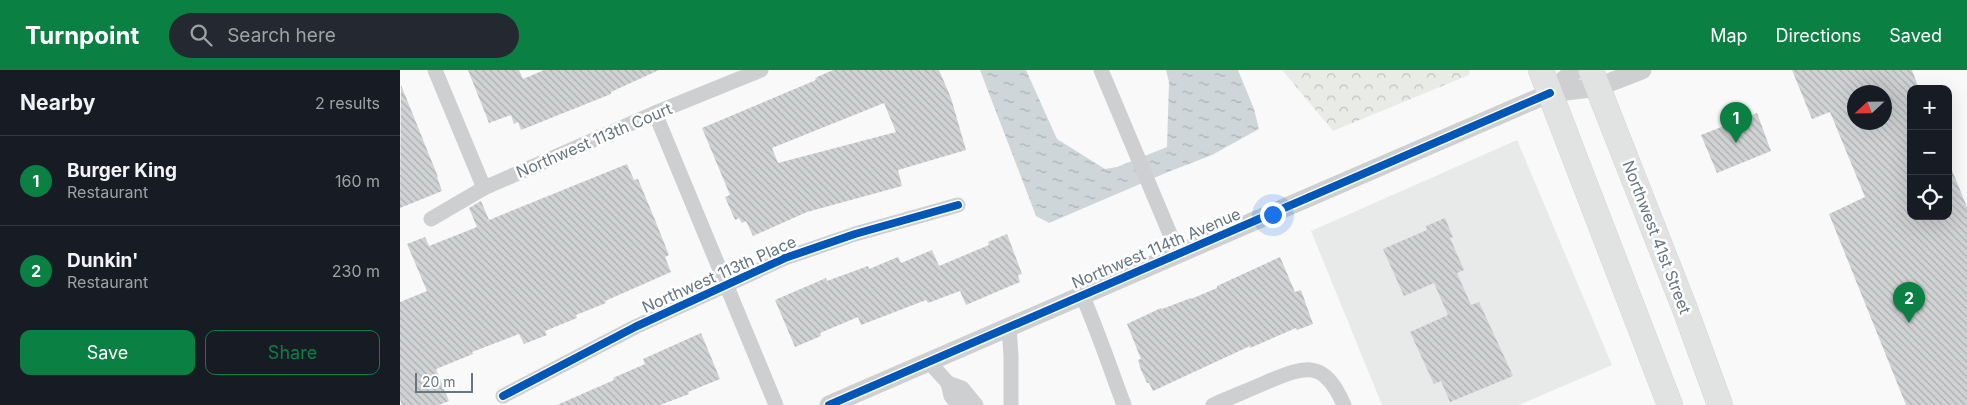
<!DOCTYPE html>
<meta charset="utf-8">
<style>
body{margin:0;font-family:Inter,sans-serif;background:#242831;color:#f1f3f6}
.controls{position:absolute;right:15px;top:15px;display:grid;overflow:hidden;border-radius:10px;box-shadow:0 5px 20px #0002}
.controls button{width:45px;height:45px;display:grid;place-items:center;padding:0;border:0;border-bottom:1px solid #363941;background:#171b24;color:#f1f3f6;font:25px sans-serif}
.compass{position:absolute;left:1447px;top:15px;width:45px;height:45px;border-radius:50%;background:#171b24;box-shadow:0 5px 20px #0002;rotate:248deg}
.scale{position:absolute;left:15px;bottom:12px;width:58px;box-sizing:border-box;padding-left:5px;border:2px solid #657683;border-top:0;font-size:14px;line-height:18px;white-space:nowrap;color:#657683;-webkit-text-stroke:4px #fff;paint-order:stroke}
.you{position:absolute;left:872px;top:144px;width:18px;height:18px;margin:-12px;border:4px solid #fff;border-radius:50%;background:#1a73e8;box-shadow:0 0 0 8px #1a73e833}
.badge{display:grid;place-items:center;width:32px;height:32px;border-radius:50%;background:#0b8043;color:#fff;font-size:16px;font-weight:700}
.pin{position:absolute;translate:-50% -41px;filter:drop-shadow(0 1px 2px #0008)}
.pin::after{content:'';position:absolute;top:26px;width:18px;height:15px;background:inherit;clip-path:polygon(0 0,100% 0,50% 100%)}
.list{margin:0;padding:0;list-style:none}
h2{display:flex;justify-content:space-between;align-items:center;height:65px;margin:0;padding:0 20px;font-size:21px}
h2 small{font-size:16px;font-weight:400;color:#9ea1a6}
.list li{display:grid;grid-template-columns:32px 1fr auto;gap:15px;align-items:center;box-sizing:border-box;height:90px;padding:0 20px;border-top:1px solid #363941}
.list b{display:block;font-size:19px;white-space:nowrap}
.list p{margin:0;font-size:16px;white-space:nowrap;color:#9ea1a6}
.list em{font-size:16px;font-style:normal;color:#9ea1a6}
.actions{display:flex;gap:10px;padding:15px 20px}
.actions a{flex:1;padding:11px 0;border:1px solid #0b8043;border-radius:10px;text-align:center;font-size:18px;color:#0b8043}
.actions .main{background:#0b8043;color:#fff}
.icon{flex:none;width:28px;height:28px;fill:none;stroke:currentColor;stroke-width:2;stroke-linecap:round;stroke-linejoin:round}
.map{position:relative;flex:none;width:1567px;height:335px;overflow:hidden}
header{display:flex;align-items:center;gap:30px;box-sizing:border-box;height:70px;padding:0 25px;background:#0b8043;color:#fff}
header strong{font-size:24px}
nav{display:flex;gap:28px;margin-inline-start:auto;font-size:18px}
.search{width:350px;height:45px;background:#242831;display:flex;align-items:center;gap:12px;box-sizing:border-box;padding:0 18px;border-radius:28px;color:#9ea1a6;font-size:19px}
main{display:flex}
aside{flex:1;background:#171b24}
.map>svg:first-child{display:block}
</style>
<header>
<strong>Turnpoint</strong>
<div class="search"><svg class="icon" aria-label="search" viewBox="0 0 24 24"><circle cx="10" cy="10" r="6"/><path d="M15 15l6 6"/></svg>Search here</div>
<nav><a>Map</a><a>Directions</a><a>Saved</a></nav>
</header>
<main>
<aside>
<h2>Nearby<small>2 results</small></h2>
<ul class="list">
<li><span class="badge">1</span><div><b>Burger King</b><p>Restaurant</p></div><em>160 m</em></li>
<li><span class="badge">2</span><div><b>Dunkin'</b><p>Restaurant</p></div><em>230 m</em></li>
</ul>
<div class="actions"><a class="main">Save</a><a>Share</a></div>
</aside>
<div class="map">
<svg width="1567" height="335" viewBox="0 0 1567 335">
<defs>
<pattern id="forest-crowns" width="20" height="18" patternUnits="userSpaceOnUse" patternTransform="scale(1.25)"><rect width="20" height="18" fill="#e8ebe6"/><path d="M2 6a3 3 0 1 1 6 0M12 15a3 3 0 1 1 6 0" fill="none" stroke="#c0c3c0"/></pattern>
<pattern id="water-ripples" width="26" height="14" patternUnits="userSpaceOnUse" patternTransform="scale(1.25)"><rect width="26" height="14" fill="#ced6d9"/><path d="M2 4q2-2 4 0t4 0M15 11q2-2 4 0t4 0" fill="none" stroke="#abb2b5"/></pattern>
<pattern id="building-back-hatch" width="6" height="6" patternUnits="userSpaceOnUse" patternTransform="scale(1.25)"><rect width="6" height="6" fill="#d0d2d3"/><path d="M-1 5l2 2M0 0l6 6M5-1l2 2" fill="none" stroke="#acafb1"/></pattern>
</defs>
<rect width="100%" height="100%" fill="#f9f9f9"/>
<path fill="#e8e9e9" d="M1117,70L1212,295L1119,335H982L911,161Z"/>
<path fill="url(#forest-crowns)" d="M882,0H1070L1069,5L933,61Z"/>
<path fill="url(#water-ripples)" d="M580,0H626L657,69L705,99L717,97L767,77L769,12L766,0H838L854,39L859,59L812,85L768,102L649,153L636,146Z"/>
<g fill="url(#building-back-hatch)" fill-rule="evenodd">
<path d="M68,0H119L123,9L144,0H259L211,22V24L121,60L118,52L114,54L111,45L89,53Z"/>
<path d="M433,0H539L551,28L566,80L498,100L502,116L407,142L353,166L346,151L342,153L339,148L335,150L325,127L330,125L302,58L416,10L415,8ZM484,33L496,62L378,93L372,78Z"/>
<path d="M1392,0H1512L1519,19H1511V146H1548L1549,93L1567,137V335H1506L1429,144L1465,127L1430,42L1412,49ZM1454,22H1484V52H1454Z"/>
<path d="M1,15L38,107H37L42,121L0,138Z"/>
<path d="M1357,43L1371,81L1317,103L1301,65Z"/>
<path d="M227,94L234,110L238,109L255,150L269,185L265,187L271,202L205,231L206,233L176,245L177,248L145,261L147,265L124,274L119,264L72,282L73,284L36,299L49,331L39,335H2L0,329V232L27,221L7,174L25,167L29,176L77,157L69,138L81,131L89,150Z"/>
<path d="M1045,148L1053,167L1050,168L1064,200L1057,203L1071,235L1079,232L1113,306L1050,332L1041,311L1034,314L1010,262L1048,245L1034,213L1004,226L983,179L1027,160L1026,156Z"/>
<path d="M607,164L622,204L618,205L620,212L566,235L560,221L528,233L526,230L461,255L458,247L420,263L421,266L395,277L375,230L426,208L427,211L468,196L469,199L498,187L501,193L532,180L539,196L589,175L588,172Z"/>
<path d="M880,187L895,222L901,220L913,254L897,260L896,258L850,278V276L753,321L749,313H747L741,300L738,290L741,289L727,254L761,238L762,239L791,228V229L817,218V216Z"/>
<path d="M301,263L320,309L288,322L289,324L260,335H157L214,310L213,308L245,294L243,289Z"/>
</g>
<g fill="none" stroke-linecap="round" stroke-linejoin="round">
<g stroke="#d5d6d7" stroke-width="26">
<g id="primary">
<path d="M1141,0L1270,335"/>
<path d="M1191,0L1285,239L1320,335"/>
</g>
</g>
<g stroke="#cecfd0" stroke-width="15">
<path d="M35,0L84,118"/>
<path d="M701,0L778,183"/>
<path d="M255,43L376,335"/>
<path d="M31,149L84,118L255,43L361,0"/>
<path d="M682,225C698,261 710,298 724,335"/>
<path d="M609,257L611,286V335"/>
<path d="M529,292L548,313L551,326L559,335"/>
<path d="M548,313L562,318L576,335"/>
<path d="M103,326L235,257L385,188L455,164L558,135"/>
<path d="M813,335C831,327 849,320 867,312C907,295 924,290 944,335"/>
</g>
<g stroke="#cecfd0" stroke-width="19">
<path d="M1150,23L1175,0"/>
<path d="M429,335L1150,23L1198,17L1242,0"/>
</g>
<use href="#primary" stroke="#e1e2e2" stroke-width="25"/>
<g stroke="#fff" stroke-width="11">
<g id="cycleway">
<path d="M103,326L235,257L385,188L455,164L558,135"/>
<path d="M429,335L1150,23"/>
</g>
</g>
<use href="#cycleway" stroke="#0057b8" stroke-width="8"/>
</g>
<g text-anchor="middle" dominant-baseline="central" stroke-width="5" stroke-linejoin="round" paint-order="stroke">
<g font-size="16" fill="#657683" stroke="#fff">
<text transform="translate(194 70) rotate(-23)">Northwest 113th Court</text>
<text transform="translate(1257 167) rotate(69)">Northwest 41st Street</text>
<text transform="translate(756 178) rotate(-23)">Northwest 114th Avenue</text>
<text transform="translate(319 204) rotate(-24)">Northwest 113th Place</text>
</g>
</g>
</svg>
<div class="controls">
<button>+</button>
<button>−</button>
<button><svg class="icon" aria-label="locate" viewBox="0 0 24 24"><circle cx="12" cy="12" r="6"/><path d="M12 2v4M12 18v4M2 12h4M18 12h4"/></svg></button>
</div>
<svg class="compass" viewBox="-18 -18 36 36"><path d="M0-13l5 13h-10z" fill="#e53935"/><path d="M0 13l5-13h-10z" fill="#9ea1a6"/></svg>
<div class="scale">20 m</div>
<div class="you"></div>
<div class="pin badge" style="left:1336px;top:73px">1</div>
<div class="pin badge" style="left:1509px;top:253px">2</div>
</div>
</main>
